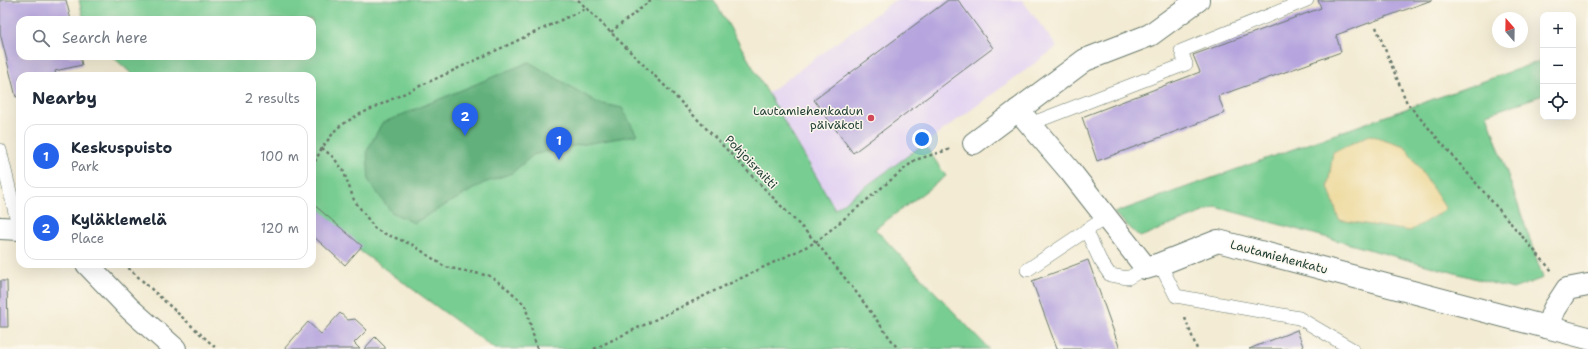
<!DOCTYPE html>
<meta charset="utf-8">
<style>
body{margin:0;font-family:"Shantell Sans",sans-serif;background:#f6f6f7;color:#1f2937}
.controls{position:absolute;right:12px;top:12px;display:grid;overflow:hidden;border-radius:8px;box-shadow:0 4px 16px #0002}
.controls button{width:36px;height:36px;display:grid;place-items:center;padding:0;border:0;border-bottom:1px solid #e0e1e3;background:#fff;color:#1f2937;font:20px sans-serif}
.compass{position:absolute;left:1492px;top:12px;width:36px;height:36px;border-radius:50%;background:#fff;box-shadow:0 4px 16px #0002;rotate:340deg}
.you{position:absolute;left:922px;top:139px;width:14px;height:14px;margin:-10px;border:3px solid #fff;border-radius:50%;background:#1a73e8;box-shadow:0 0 0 6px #1a73e833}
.badge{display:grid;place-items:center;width:26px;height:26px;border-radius:50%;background:#2563eb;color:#fff;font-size:13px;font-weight:700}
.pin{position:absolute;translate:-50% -33px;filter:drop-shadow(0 1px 2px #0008)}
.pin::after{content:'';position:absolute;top:21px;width:14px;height:12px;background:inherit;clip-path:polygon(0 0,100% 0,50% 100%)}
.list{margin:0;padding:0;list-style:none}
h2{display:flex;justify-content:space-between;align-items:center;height:52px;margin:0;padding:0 16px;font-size:17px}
h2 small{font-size:13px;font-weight:400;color:#747a83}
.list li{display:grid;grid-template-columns:26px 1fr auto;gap:12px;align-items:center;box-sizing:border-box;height:64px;margin:0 8px 8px;padding:0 8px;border:1px solid #e0e1e3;border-radius:12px}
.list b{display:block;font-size:15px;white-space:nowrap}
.list p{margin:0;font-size:13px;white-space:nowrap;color:#747a83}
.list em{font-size:13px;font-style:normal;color:#747a83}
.icon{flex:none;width:22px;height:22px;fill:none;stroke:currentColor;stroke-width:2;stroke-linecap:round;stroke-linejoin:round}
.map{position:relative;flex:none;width:1588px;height:349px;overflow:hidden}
.search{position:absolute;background:#fff;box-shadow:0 4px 16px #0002;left:16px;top:16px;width:300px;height:44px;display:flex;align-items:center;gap:10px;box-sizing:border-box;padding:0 14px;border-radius:12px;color:#747a83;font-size:15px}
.panel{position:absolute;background:#fff;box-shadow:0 4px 16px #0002;left:16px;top:72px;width:300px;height:196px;border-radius:12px}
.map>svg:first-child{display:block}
</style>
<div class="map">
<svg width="1588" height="349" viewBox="0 0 1588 349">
<rect width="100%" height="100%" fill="#fbf7ec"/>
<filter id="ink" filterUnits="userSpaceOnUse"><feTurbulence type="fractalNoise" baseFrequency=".025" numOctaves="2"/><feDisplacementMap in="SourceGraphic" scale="8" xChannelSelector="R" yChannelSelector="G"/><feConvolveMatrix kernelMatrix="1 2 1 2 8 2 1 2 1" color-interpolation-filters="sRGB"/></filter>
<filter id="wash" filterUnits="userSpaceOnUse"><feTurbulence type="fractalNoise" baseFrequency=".012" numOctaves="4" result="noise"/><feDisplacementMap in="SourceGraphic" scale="16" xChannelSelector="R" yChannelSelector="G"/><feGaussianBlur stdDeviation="0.9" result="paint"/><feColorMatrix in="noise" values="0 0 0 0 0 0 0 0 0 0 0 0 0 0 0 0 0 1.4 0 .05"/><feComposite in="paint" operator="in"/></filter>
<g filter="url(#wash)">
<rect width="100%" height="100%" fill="#f3ebd3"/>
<path fill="#e3d3f2" d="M895,0H1022L1057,47L835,209L768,93Z"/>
<g fill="#78cd92" stroke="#4c8563">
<path d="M79,0H714L835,209L924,144L946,176L875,229L989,349H495L312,216V76H239L237,73L223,76H134L112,56H312V20H84Z"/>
<path d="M1543,60V95L1487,114L1543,278L1513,289L1216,207L1140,237L1114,213Z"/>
</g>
<path fill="#62b07c" stroke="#407658" d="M529,62L598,103L622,108L637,135L556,149L533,155L512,173L484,183L414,223L391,212L369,181L367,151L382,123Z"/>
<path fill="#eeda9e" stroke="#868c69" d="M1370,135L1405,146L1446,209L1410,231L1339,220L1328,186L1333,152Z"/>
<g id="blocks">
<g fill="#b5a4de">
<path d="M0,0H66L71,20H20V56H80L82,65L55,71L56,76H20V96L16,97L0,33Z"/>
<path d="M948,0H958L993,48L853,153L814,100Z"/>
<path d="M1318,0H1432L1336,35L1341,52L1218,96L1225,113L1097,161L1082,117L1200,72L1193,55L1321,8Z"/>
<path d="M312,203L362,246L345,265L312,235Z"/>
<path d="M1088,260L1120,349H1057L1032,281Z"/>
<path d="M0,281H7L8,327H0Z"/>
<path d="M340,313L348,320L355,319L367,330L354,343L360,349H284L308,322L321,334Z"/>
<path d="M1297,330L1304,349H1249Z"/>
<path d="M375,337L385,347V349H364Z"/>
</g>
</g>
</g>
<g filter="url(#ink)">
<use href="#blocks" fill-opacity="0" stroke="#697a6c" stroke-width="1"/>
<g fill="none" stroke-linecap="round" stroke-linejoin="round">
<g stroke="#697a6c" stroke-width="14">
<g id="service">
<path d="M1030,124L1186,64L1181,51L1307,0"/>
<path d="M0,150L19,229"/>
<path d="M1086,230L1100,260L1110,275L1128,278L1146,268"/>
<path d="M1160,264L1176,296L1299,318L1352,349"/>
<path d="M1027,270L1105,218"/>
</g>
</g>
<g stroke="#697a6c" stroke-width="24">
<g id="minor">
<path d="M1018,110L1070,171L1146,268L1160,264L1218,241L1588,338"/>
<path d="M974,143L1085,60L1150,35L1198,0"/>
<path d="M0,228L20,229"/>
<path d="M87,264L130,309L175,349"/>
<path d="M1547,327L1554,309L1567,289L1588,285"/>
</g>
</g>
<g stroke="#697a6c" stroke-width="2.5" stroke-dasharray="3 3" stroke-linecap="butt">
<path d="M578,0L672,93L816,242L856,292L898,349"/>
<path d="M1376,27L1407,103L1552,271"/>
<path d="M611,32L651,0"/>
<path d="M322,148L333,157L343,170L354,200L376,230L413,245L445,267L490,276L508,289L525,305L537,349"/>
<path d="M312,167L322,148L337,128L356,116L587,8"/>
<path d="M124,264L217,349"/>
<path d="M1185,318L1197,349"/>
<path d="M594,349L816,242L915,160L951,149"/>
</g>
<use href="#service" stroke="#fff" stroke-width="13"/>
<use href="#minor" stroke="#fff" stroke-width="22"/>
</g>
</g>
<circle fill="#d1495b" stroke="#fbf7ec" stroke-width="1.5" cx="871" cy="118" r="4"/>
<g text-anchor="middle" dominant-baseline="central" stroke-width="3" stroke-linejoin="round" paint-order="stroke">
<g font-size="12" fill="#1f3d34" stroke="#fbf7ec" text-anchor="end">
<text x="863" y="111">Lautamiehenkadun<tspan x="863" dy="14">päiväkoti</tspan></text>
</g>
<g font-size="12" fill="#1f3d34" stroke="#fbf7ec">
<text transform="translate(751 162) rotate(46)">Pohjoisraitti</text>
<text transform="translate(1279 257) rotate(15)">Lautamiehenkatu</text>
</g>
</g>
</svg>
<div class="controls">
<button>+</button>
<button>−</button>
<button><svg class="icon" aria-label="locate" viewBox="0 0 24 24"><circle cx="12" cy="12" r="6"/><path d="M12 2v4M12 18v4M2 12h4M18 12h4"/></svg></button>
</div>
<svg class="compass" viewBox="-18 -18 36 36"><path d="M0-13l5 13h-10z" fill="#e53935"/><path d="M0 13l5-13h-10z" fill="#747a83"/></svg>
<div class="you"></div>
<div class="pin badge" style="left:559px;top:160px">1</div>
<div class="pin badge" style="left:465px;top:136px">2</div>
<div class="search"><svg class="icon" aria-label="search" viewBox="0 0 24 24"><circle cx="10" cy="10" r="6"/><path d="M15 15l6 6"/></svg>Search here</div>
<section class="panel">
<h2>Nearby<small>2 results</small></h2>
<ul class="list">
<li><span class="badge">1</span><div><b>Keskuspuisto</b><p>Park</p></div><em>100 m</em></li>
<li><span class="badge">2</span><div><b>Kyläklemelä</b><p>Place</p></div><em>120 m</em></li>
</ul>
</section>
</div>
